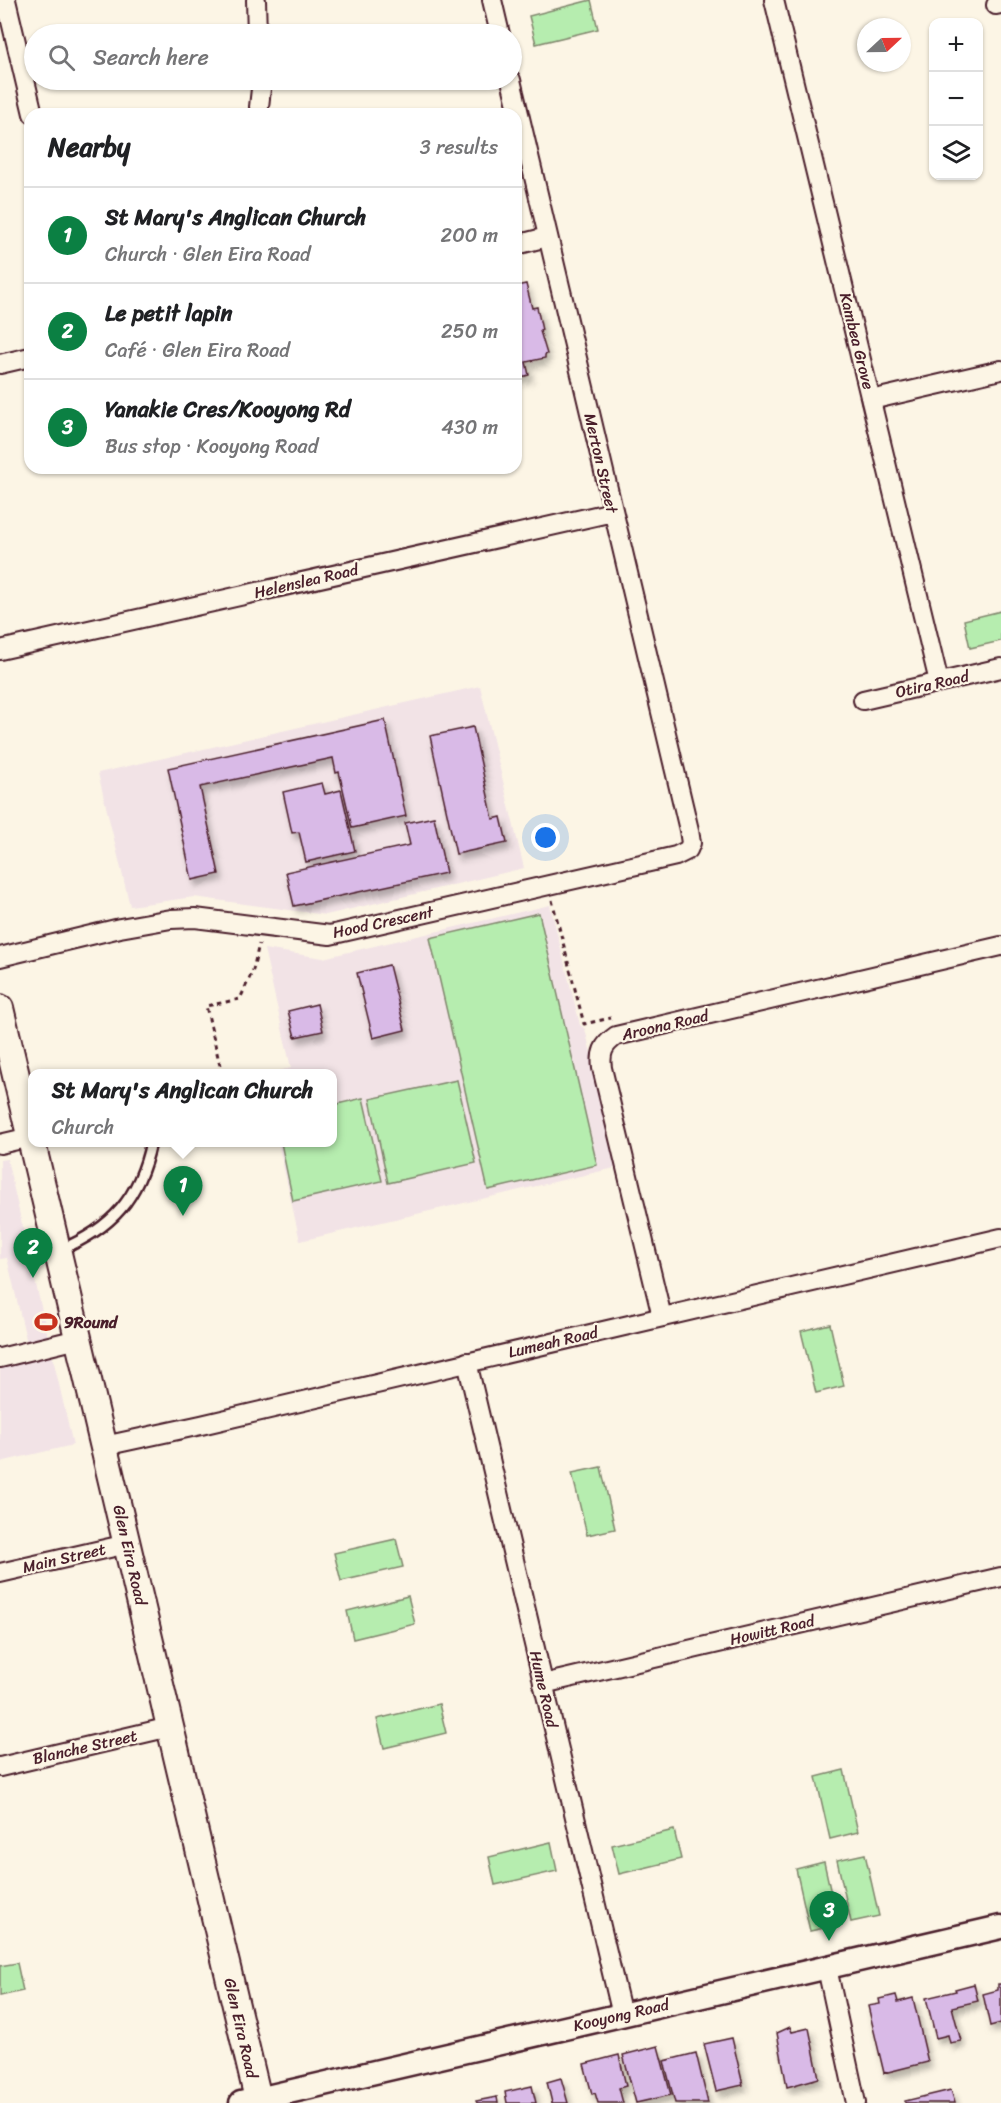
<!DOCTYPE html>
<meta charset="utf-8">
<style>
body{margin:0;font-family:Sriracha,sans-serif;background:#f2f2f2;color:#202124}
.controls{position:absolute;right:18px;top:18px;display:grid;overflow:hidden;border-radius:12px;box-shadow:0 2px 4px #0004}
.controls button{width:54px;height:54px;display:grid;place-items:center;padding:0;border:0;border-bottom:2px solid #e0e0e0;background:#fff;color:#202124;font:30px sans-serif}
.compass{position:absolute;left:857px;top:18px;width:54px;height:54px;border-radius:50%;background:#fff;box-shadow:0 2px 4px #0004;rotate:68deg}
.you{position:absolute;left:546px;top:838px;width:21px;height:21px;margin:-15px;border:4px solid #fff;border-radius:50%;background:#1a73e8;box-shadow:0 0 0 9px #1a73e833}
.badge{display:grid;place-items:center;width:39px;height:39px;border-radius:50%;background:#0b8043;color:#fff;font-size:20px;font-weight:700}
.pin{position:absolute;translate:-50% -50px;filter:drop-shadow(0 2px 3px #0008)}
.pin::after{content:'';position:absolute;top:32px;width:21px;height:18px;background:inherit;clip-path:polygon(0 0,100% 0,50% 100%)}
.popup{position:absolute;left:28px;top:1069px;width:309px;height:78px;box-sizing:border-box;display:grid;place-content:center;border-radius:12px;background:#fff;filter:drop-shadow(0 2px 4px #0005);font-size:20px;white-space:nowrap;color:#757577}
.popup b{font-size:22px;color:#202124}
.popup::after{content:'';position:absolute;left:50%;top:100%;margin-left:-12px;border:12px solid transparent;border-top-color:#fff}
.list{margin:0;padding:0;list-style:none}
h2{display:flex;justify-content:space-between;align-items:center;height:78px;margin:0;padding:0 24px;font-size:26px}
h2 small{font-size:20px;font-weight:400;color:#757577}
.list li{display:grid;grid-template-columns:39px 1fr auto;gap:18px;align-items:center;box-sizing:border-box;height:96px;padding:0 24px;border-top:2px solid #e0e0e0}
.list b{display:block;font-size:22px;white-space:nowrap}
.list p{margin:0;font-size:20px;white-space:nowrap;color:#757577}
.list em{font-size:20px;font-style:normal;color:#757577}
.icon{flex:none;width:33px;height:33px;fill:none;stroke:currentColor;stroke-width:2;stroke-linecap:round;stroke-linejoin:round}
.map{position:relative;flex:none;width:1001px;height:2103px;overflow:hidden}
.search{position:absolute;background:#fff;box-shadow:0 2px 4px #0004;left:24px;top:24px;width:498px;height:66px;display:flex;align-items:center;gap:15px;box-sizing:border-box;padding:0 21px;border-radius:33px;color:#757577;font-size:22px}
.panel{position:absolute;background:#fff;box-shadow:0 2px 4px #0004;left:24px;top:108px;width:498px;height:366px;border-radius:18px}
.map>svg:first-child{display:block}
</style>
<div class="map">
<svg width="1001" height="2103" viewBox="0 0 1001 2103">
<defs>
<filter id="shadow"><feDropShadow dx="3.5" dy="6" stdDeviation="3" flood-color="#0004"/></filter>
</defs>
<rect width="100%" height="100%" fill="#fcf5e5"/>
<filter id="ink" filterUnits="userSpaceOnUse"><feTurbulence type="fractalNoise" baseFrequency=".0167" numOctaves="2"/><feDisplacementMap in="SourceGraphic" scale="12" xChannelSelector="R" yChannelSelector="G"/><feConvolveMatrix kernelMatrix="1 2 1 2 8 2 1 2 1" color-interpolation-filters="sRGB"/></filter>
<g filter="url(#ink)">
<g fill="#f2e3e6">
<path d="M480,686L524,868L326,915L194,897L130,906L98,773Z"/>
<path d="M550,905L580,1025L585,1029L619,1167L300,1241L278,1143L333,1142V1074L270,1073L291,1068L264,949L323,958Z"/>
<path d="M7,1159L73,1445L0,1462V1368L31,1360L7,1258L0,1259V1160Z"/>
</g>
<g fill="#b6edaf" stroke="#80866d" stroke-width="1.5">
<path d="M591,0L598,29L536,44L529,16Z"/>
<path d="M1001,611V641L970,648L964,620Z"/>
<path d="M539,913L597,1165L488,1190L430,938Z"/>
<path d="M457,1080L476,1163L388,1183L370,1099Z"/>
<path d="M363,1098L382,1181L293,1201L281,1143L333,1142V1105Z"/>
<path d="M830,1324L844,1386L816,1393L801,1331Z"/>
<path d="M601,1467L615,1529L587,1535L572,1473Z"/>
<path d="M396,1539L403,1567L341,1581L334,1553Z"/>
<path d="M408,1596L415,1624L353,1639L347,1611Z"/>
<path d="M439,1704L446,1733L384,1748L377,1719Z"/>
<path d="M844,1770L858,1832L830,1839L816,1777Z"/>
<path d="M674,1830L681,1859L619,1874L612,1845Z"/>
<path d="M551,1842L557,1871L495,1885L489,1857Z"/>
<path d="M865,1854L879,1916L851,1922L837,1860Z"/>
<path d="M824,1862L838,1925L810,1931L796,1869Z"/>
<path d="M17,1963L23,1991L0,1996V1966Z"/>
</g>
<g fill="#d9bae7" stroke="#4a1f2b" stroke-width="1.5" filter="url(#shadow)">
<path d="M526,284L532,308L537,307L542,330L540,331L547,354L545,355V358L526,362L529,375L518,378L516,369V286Z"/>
<path d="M385,720L406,816L352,828L339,772L336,773L333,758L200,787L219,874L192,880L168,768Z"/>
<path d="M473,727L493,819L501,817L507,843L456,854L430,736Z"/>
<path d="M322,783L325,794L341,790L355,851L306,862L299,832L292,833L283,792Z"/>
<path d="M434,817L446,873L294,906L286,872L410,845L405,823Z"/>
<path d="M389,965L405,1030L373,1038L357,973Z"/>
<path d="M317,1004L323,1031L295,1037L288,1011Z"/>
<path d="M974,1984L978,2001L952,2007L961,2041L950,2043L948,2035L936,2038L926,1998L956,1991L955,1989Z"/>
<path d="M998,1984H1001V2023L990,2026L983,1994L998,1990Z"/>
<path d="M896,1995L898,2002L913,1998L928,2062L884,2073L868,2006L880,2004L879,1999Z"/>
<path d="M790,2027L792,2032L809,2028L819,2078L787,2087L777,2033Z"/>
<path d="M732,2038L743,2085L716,2091L704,2044Z"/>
<path d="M658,2046L671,2095L636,2103L623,2055Z"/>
<path d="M696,2053L708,2103H675L664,2061Z"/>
<path d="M619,2055L626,2086L619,2088L623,2103H598L595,2093L592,2094L584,2064Z"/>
<path d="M561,2078L568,2103H552L547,2082Z"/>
<path d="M532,2086L536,2103H507L505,2092Z"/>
<path d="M951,2090L955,2103H905V2101Z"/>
<path d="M497,2097L498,2103H477L476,2101Z"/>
</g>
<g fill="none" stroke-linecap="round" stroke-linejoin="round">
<g stroke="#4a1f2b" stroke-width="14">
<path id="service" d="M60,1250C112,1228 139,1199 151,1142"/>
</g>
<g stroke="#4a1f2b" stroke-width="22">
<g id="minor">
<path d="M6,0L33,114"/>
<path d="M256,0L257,34"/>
<path d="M492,0L500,34"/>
<path d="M774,0L939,682"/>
<path d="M996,5L1001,4"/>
<path d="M259,107L262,80"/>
<path d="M516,245L547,237"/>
<path d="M0,364L30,357"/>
<path d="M871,400L1001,370"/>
<path d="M0,650L613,512"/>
<path d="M863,700L1001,668"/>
<path d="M0,957L120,928L171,919L195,918L330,935L676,856L688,850L691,843L689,830L511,80"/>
<path d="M0,1144L30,1137"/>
<path d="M662,1317L602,1068C600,1053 603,1045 616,1036L1001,946"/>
<path d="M0,1358L78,1339"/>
<path d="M467,1362L622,2015"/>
<path d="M104,1446L201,1425L1001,1238"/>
<path d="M0,1573L127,1544"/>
<path d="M543,1684L1001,1577"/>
<path d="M0,1767L170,1727"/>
<path d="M827,1968L856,2103"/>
</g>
</g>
<g stroke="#4a1f2b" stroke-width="27">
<path id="tertiary" d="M241,2103L1001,1927"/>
</g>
<g stroke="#4a1f2b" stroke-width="30">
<path id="secondary" d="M0,1008L259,2103"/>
</g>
<g stroke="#4a1f2b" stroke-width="3" stroke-dasharray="4.5 4.5" stroke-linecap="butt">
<path d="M552,900L584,1024L611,1018"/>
<path d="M222,1074L206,1006L240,999L253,970L259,944"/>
</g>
<use href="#service" stroke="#fcf5e5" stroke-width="9"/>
<use href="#minor" stroke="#fcf5e5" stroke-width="18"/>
<use href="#tertiary" stroke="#fcf5e5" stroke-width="22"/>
<use href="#secondary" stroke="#fcf5e5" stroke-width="26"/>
</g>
</g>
<defs>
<g id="stadium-bare" transform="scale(1.8)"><path d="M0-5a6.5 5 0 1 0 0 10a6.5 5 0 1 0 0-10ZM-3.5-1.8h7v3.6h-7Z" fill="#c8321e" stroke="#fcf5e5" stroke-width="2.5" paint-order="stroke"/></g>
</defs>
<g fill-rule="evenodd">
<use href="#stadium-bare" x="46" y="1322"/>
</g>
<g text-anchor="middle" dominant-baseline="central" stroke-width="4.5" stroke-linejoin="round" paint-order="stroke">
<g font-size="16" fill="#4a1f2b" stroke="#fcf5e5">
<text transform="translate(857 341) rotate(76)">Kambea Grove</text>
<text transform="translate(601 463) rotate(77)">Merton Street</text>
<text transform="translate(306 581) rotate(-13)">Helenslea Road</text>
<text transform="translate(932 684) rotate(-13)">Otira Road</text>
<text transform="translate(383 922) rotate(-12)">Hood Crescent</text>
<text transform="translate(665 1025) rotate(-13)">Aroona Road</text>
<text transform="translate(553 1342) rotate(-13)">Lumeah Road</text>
<text transform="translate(130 1555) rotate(77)">Glen Eira Road</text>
<text transform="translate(64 1558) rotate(-13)">Main Street</text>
<text transform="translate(772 1630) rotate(-13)">Howitt Road</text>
<text transform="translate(544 1689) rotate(77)">Hume Road</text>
<text transform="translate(85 1747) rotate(-13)">Blanche Street</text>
<text transform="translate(621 2015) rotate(-13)">Kooyong Road</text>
<text transform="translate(241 2028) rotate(77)">Glen Eira Road</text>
</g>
<g font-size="16" font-weight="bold" fill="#4a1f2b" stroke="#fcf5e5" text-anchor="start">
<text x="64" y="1322">9Round</text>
</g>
</g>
</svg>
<div class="controls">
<button>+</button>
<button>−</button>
<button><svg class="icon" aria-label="layers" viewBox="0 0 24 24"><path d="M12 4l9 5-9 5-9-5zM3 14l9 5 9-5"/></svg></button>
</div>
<svg class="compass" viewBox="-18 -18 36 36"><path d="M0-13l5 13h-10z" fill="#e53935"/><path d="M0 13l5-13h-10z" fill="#757577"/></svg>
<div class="you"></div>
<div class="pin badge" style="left:183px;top:1216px">1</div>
<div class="popup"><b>St Mary's Anglican Church</b>Church</div>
<div class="pin badge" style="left:33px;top:1278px">2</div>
<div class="pin badge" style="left:829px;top:1941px">3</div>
<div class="search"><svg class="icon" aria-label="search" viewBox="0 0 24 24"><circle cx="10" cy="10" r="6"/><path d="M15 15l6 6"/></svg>Search here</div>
<section class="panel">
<h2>Nearby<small>3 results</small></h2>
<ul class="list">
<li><span class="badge">1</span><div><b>St Mary's Anglican Church</b><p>Church · Glen Eira Road</p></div><em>200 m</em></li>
<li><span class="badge">2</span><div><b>Le petit lapin</b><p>Café · Glen Eira Road</p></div><em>250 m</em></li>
<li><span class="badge">3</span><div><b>Yanakie Cres/Kooyong Rd</b><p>Bus stop · Kooyong Road</p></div><em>430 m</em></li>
</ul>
</section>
</div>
